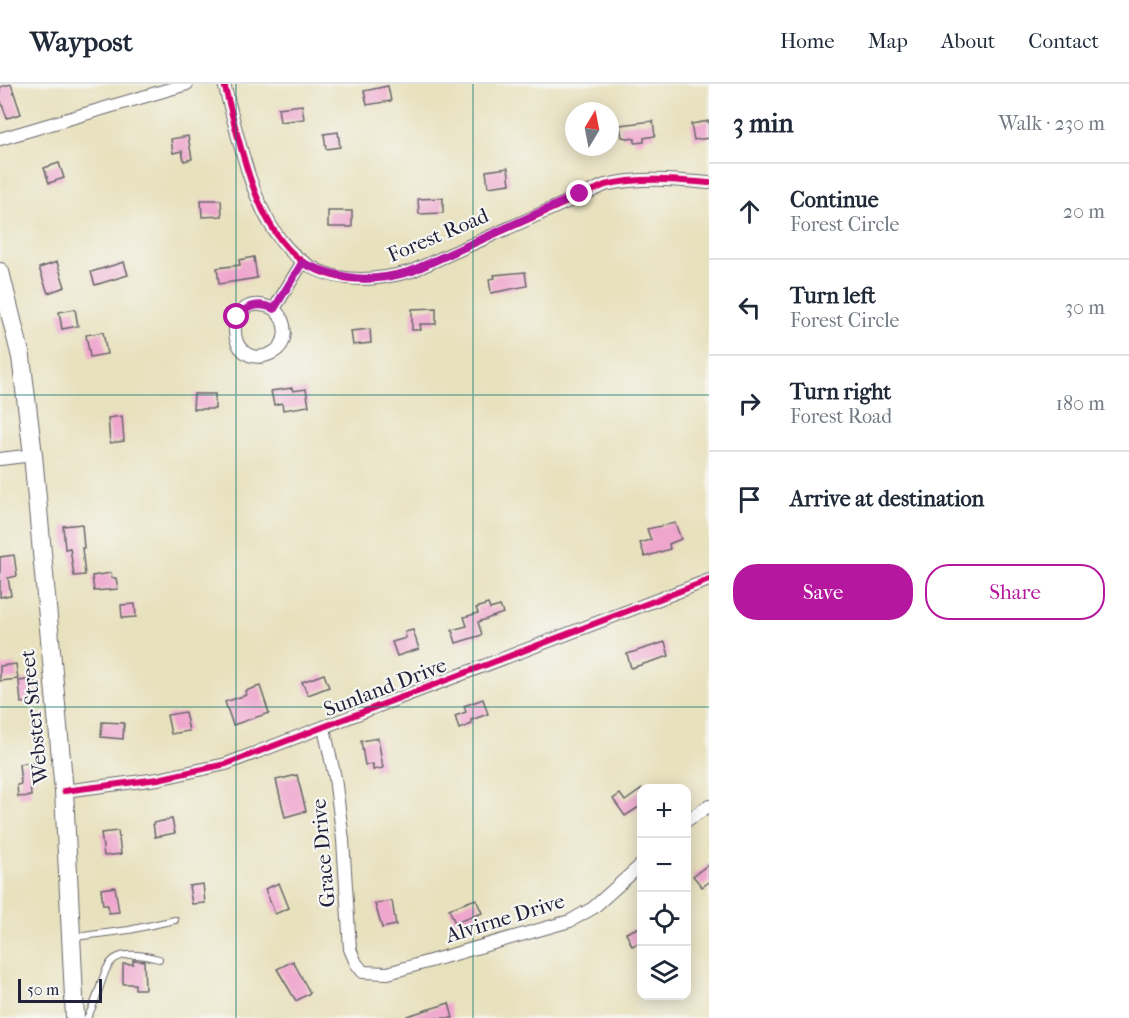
<!DOCTYPE html>
<meta charset="utf-8">
<style>
body{margin:0;font-family:"IM FELL French Canon",serif;background:#f2f2f3;color:#1f2937}
.controls{position:absolute;right:18px;bottom:18px;display:grid;overflow:hidden;border-radius:12px;box-shadow:0 3px 15px #0003}
.controls button{width:54px;height:54px;display:grid;place-items:center;padding:0;border:0;border-bottom:2px solid #e0e1e3;background:#fff;color:#1f2937;font:30px sans-serif}
.compass{position:absolute;left:565px;top:18px;width:54px;height:54px;border-radius:50%;background:#fff;box-shadow:0 3px 15px #0003;rotate:10deg}
.scale{position:absolute;left:18px;bottom:15px;width:84px;box-sizing:border-box;padding-left:6px;border:3px solid #22223b;border-top:0;font-size:16px;line-height:21px;white-space:nowrap;color:#22223b;-webkit-text-stroke:4px #f6f6f2;paint-order:stroke}
.stop{position:absolute;width:18px;height:18px;margin:-14px;border:4px solid #b5179e;border-radius:50%;background:#fff}
.stop.end{background:#b5179e;border-color:#fff;box-shadow:0 2px 6px #0008}
.list{margin:0;padding:0;list-style:none}
h2{display:flex;justify-content:space-between;align-items:center;height:78px;margin:0;padding:0 24px;font-size:26px}
h2 small{font-size:20px;font-weight:400;color:#747a83}
.list li{display:grid;grid-template-columns:39px 1fr auto;gap:18px;align-items:center;box-sizing:border-box;height:96px;padding:0 24px;border-top:2px solid #e0e1e3}
.list b{display:block;font-size:22px;white-space:nowrap}
.list p{margin:0;font-size:20px;white-space:nowrap;color:#747a83}
.list em{font-size:20px;font-style:normal;color:#747a83}
.actions{display:flex;gap:12px;padding:18px 24px}
.actions a{flex:1;padding:14px 0;border:2px solid #b5179e;border-radius:24px;text-align:center;font-size:21px;color:#b5179e}
.actions .main{background:#b5179e;color:#fff}
.icon{flex:none;width:33px;height:33px;fill:none;stroke:currentColor;stroke-width:2;stroke-linecap:round;stroke-linejoin:round}
.map{position:relative;flex:none;width:709px;height:934px;overflow:hidden}
header{display:flex;align-items:center;gap:36px;box-sizing:border-box;height:84px;padding:0 30px;background:#fff;border-bottom:2px solid #e0e1e3}
header strong{font-size:28px}
nav{display:flex;gap:33px;margin-inline-start:auto;font-size:21px}
main{display:flex}
aside{flex:1;background:#fff}
.map>svg:first-child{display:block}
</style>
<header>
<strong>Waypost</strong>
<nav><a>Home</a><a>Map</a><a>About</a><a>Contact</a></nav>
</header>
<main>
<div class="map">
<svg width="709" height="934" viewBox="0 0 709 934">
<rect width="100%" height="100%" fill="#f6f6f2"/>
<filter id="ink" filterUnits="userSpaceOnUse"><feTurbulence type="fractalNoise" baseFrequency=".0167" numOctaves="2"/><feDisplacementMap in="SourceGraphic" scale="12" xChannelSelector="R" yChannelSelector="G"/><feConvolveMatrix kernelMatrix="1 2 1 2 8 2 1 2 1" color-interpolation-filters="sRGB"/></filter>
<filter id="wash" filterUnits="userSpaceOnUse"><feTurbulence type="fractalNoise" baseFrequency=".008" numOctaves="4" result="noise"/><feDisplacementMap in="SourceGraphic" scale="24" xChannelSelector="R" yChannelSelector="G"/><feGaussianBlur stdDeviation="1.35" result="paint"/><feColorMatrix in="noise" values="0 0 0 0 0 0 0 0 0 0 0 0 0 0 0 0 0 1.4 0 .05"/><feComposite in="paint" operator="in"/></filter>
<g filter="url(#wash)">
<rect width="100%" height="100%" fill="#e8e1be"/>
<g id="blocks">
<g fill="#efa6cd">
<path d="M11,0L21,30L7,34L0,15V3Z"/>
<path d="M388,2L391,17L367,21L364,7Z"/>
<path d="M302,21L304,35L280,38L278,24Z"/>
<path d="M653,37L655,52L644,54V58L635,59V55L622,53L620,41Z"/>
<path d="M709,37V54L694,56L691,40Z"/>
<path d="M338,48L340,63L326,65L324,50Z"/>
<path d="M188,52L192,75L184,77L182,67L173,69L171,55Z"/>
<path d="M59,79L64,94L49,99L44,84Z"/>
<path d="M508,84L510,100L488,103L486,87Z"/>
<path d="M443,114V129L419,130L418,115Z"/>
<path d="M201,116H221L222,132L202,133Z"/>
<rect x="328" y="127" width="24" height="16"/>
<path d="M254,173L257,194L219,200L217,184L240,181L239,176Z"/>
<path d="M57,178L65,203L48,209L39,184Z"/>
<path d="M124,178L128,191L95,201L91,188Z"/>
<path d="M525,188L527,202L491,209L489,195L495,194L494,191Z"/>
<path d="M436,224V240H420L421,246H412V225Z"/>
<path d="M75,225L78,242L62,245L59,228Z"/>
<path d="M370,245L371,259L353,261L351,247Z"/>
<path d="M103,248L107,270L90,273L86,251Z"/>
<path d="M292,304L293,307L306,305L309,322L283,326L282,319L274,321L271,307Z"/>
<path d="M194,310H215V325H193Z"/>
<path d="M122,332L124,357L110,359L108,334Z"/>
<path d="M675,439L681,455L669,460L670,465L645,473L640,459L651,456L647,445Z"/>
<path d="M82,440L84,464H82L85,491L74,492L70,464L65,465L63,442Z"/>
<path d="M14,471L17,492L8,494L11,511L0,513V473Z"/>
<path d="M111,489L112,494H116L118,505L94,507L92,492Z"/>
<path d="M135,520L136,533L122,534L121,521Z"/>
<path d="M488,520L490,525L500,522L503,529L478,538L482,551L456,559L452,546L467,542L464,533L478,529L476,524Z"/>
<path d="M413,546L419,565L397,572L392,558L406,554L405,548Z"/>
<path d="M665,558L669,572L631,584L627,570Z"/>
<path d="M16,580L18,595L0,597V582Z"/>
<path d="M324,590L329,603L308,611L302,598Z"/>
<path d="M34,595L35,603H39L41,617L21,619L19,597Z"/>
<path d="M260,602L269,629L233,641L225,618L246,611L245,607Z"/>
<path d="M483,615L488,630L471,636L472,640L459,645L455,632L466,628L464,622Z"/>
<path d="M185,628L189,647L171,650L167,631Z"/>
<path d="M102,638L124,639L123,655L101,653Z"/>
<path d="M378,654L383,684L373,686V680L365,681L361,657Z"/>
<path d="M34,678L36,696L30,697L31,712L18,713L17,701L21,700L19,680Z"/>
<path d="M297,691L306,727L285,733L276,696Z"/>
<path d="M642,705V721L625,732L613,715L620,710L625,717Z"/>
<path d="M172,735L175,749L155,753L153,739Z"/>
<path d="M118,747L121,770L104,772L101,749Z"/>
<path d="M709,780V798L702,803L693,792Z"/>
<path d="M279,799L289,824L275,830L265,805Z"/>
<path d="M203,800L205,819L192,820L189,802Z"/>
<path d="M115,803L119,828L109,829L108,821H103L101,805Z"/>
<path d="M476,815L482,829L455,839L449,825Z"/>
<path d="M392,817L396,841L382,844L375,820Z"/>
<path d="M642,842V858L632,862L626,849Z"/>
<path d="M133,876L144,877L145,905H135V900H123V880H133Z"/>
<path d="M293,877L310,909L296,917L277,885Z"/>
<path d="M449,919L453,934H408L407,932Z"/>
</g>
</g>
</g>
<g filter="url(#ink)">
<use href="#blocks" fill-opacity="0" stroke="#676569" stroke-width="1.5"/>
<g fill="none" stroke-linecap="round" stroke-linejoin="round">
<g stroke="#676569" stroke-width="8">
<g id="lane">
<path d="M75,853L129,846L175,836"/>
<path d="M87,934C111,892 95,858 159,875"/>
</g>
</g>
<g stroke="#676569" stroke-width="14">
<g id="street">
<path d="M224,0C252,104 269,228 412,187L605,101C641,93 673,96 709,99"/>
<path d="M0,55L187,0"/>
<path d="M274,225C288,238 290,261 270,270C224,289 221,201 274,225L302,179"/>
<path d="M0,375L33,371"/>
<path d="M324,644L335,694L343,756L350,865L356,879L363,888L388,889L570,837L593,824L642,780"/>
<path d="M64,707L158,695L226,680L709,496"/>
<path d="M686,737L709,722"/>
</g>
</g>
<g stroke="#676569" stroke-width="20">
<path id="secondary" d="M0,188L21,273L33,371L64,707L75,934"/>
</g>
<use href="#lane" stroke="#fff" stroke-width="6"/>
<use href="#street" stroke="#fff" stroke-width="12"/>
<use href="#secondary" stroke="#fff" stroke-width="18"/>
<g stroke="#f6f6f2" stroke-width="10">
<g id="cycleway">
<path d="M224,0C252,104 269,228 412,187L605,101C641,93 673,96 709,99"/>
<path d="M64,707L158,695L226,680L709,496"/>
</g>
</g>
<use href="#cycleway" stroke="#d6006c" stroke-width="6"/>
</g>
</g>
<g fill="none" stroke-linecap="round" stroke-linejoin="round" filter="url(#ink)">
<path stroke="#b5179e" stroke-width="8" d="M237,233C248,221 259,218 274,225L302,179C344,196 368,200 412,187L580,110"/>
</g>
<path fill="none" stroke="#0f766e" stroke-width="1.5" stroke-opacity="0.55" d="M236,0V934M473,0V934M0,311H709M0,623H709"/>
<g text-anchor="middle" dominant-baseline="central" stroke-width="4.5" stroke-linejoin="round" paint-order="stroke">
<g font-size="21" fill="#22223b" stroke="#f6f6f2">
<text transform="translate(438 151) rotate(-23)">Forest Road</text>
<text transform="translate(385 603) rotate(-21)">Sunland Drive</text>
<text transform="translate(34 633) rotate(-96)">Webster Street</text>
<text transform="translate(323 769) rotate(-95)">Grace Drive</text>
<text transform="translate(505 834) rotate(-17)">Alvirne Drive</text>
</g>
</g>
</svg>
<div class="controls">
<button>+</button>
<button>−</button>
<button><svg class="icon" aria-label="locate" viewBox="0 0 24 24"><circle cx="12" cy="12" r="6"/><path d="M12 2v4M12 18v4M2 12h4M18 12h4"/></svg></button>
<button><svg class="icon" aria-label="layers" viewBox="0 0 24 24"><path d="M12 4l9 5-9 5-9-5zM3 14l9 5 9-5"/></svg></button>
</div>
<svg class="compass" viewBox="-18 -18 36 36"><path d="M0-13l5 13h-10z" fill="#e53935"/><path d="M0 13l5-13h-10z" fill="#747a83"/></svg>
<div class="scale">50 m</div>
<div class="stop" style="left:237px;top:233px"></div>
<div class="stop end" style="left:580px;top:110px"></div>
</div>
<aside>
<h2>3 min<small>Walk · 230 m</small></h2>
<ul class="list">
<li><svg class="icon" aria-label="ahead" viewBox="0 0 24 24"><path d="M12 20V5M6 11l6-6 6 6"/></svg><div><b>Continue</b><p>Forest Circle</p></div><em>20 m</em></li>
<li><svg class="icon" aria-label="left" viewBox="0 0 24 24"><path d="M17 20v-9H6M10 6l-5 5 5 5"/></svg><div><b>Turn left</b><p>Forest Circle</p></div><em>30 m</em></li>
<li><svg class="icon" aria-label="right" viewBox="0 0 24 24"><path d="M7 20v-9h11M14 6l5 5-5 5"/></svg><div><b>Turn right</b><p>Forest Road</p></div><em>180 m</em></li>
<li><svg class="icon" aria-label="arrive" viewBox="0 0 24 24"><path d="M6 21V4h12l-3 4 3 4H6"/></svg><div><b>Arrive at destination</b></div></li>
</ul>
<div class="actions"><a class="main">Save</a><a>Share</a></div>
</aside>
</main>
